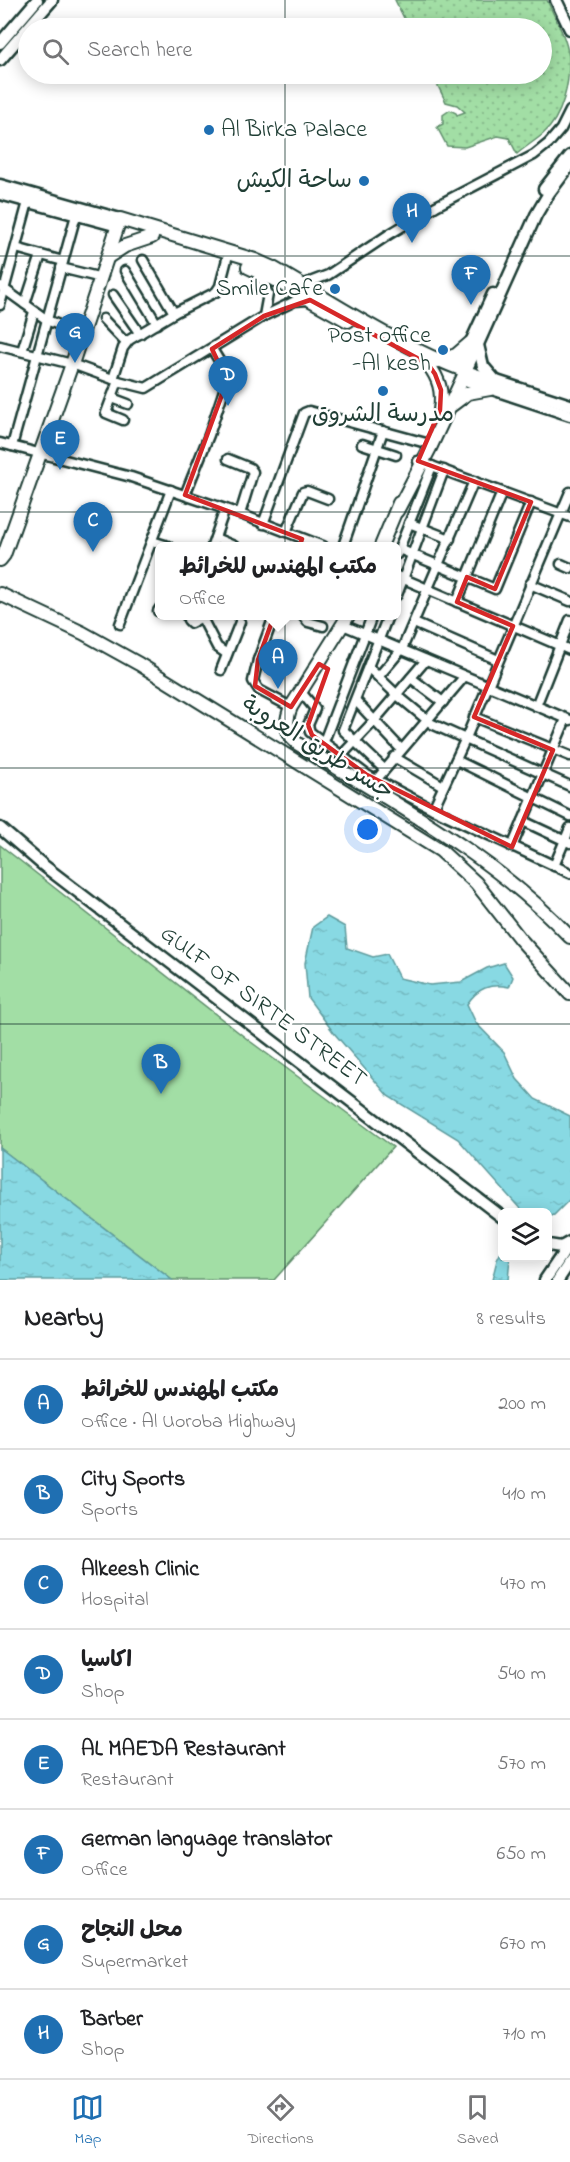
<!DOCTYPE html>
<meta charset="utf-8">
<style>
body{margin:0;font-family:"Indie Flower","Playpen Sans Arabic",sans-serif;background:#f2f2f2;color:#202124}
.controls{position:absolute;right:18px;bottom:18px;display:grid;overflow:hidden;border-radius:9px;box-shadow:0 3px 15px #0003}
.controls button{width:54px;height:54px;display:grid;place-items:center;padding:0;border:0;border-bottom:2px solid #e0e0e0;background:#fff;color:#202124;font:30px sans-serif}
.you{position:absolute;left:368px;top:830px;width:21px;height:21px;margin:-15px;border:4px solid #fff;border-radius:50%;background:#1a73e8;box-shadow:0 0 0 9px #1a73e833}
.badge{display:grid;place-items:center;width:39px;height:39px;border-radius:50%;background:#1f6fb2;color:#fff;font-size:20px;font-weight:700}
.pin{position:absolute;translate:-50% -50px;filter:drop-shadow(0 2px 3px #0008)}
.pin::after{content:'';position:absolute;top:32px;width:21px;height:18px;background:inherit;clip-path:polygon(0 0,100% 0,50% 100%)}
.popup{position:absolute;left:155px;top:542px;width:246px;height:78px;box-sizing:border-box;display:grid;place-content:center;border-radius:9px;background:#fff;filter:drop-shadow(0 2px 4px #0005);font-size:20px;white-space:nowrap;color:#757577}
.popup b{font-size:22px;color:#202124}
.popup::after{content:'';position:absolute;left:50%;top:100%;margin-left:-12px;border:12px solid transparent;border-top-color:#fff}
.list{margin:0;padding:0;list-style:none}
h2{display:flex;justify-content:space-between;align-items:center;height:78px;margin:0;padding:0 24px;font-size:26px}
h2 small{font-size:20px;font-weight:400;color:#757577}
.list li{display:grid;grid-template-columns:39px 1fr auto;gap:18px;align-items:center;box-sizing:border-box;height:90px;padding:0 24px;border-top:2px solid #e0e0e0}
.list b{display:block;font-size:22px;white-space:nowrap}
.list p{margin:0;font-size:20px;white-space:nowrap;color:#757577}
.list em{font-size:20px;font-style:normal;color:#757577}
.icon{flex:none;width:33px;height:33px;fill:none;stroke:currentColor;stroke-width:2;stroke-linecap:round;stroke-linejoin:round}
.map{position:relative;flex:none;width:570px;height:1280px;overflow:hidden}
.search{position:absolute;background:#fff;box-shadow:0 3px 15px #0003;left:18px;right:18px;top:18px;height:66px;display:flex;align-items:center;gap:15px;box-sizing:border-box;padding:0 21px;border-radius:33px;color:#757577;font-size:22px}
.sheet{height:798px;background:#fff}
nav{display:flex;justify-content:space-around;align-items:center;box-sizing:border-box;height:84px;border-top:2px solid #e0e0e0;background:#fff;font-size:16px;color:#757577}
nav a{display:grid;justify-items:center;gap:3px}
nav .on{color:#1f6fb2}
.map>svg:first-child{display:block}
</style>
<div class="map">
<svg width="570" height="1280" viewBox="0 0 570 1280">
<defs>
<pattern id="garden-dots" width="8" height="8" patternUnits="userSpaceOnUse" patternTransform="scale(1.5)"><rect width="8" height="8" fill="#a2dea5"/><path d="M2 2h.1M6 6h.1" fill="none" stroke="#8bbf8f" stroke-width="1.8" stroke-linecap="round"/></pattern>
<pattern id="water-ripples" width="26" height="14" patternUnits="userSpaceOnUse" patternTransform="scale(1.5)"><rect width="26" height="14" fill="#88d9e3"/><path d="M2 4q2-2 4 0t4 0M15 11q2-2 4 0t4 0" fill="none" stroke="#75bbc3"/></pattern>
</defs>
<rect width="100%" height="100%" fill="#fff"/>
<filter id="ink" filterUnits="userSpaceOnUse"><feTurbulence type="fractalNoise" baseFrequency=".0167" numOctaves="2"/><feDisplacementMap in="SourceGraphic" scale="12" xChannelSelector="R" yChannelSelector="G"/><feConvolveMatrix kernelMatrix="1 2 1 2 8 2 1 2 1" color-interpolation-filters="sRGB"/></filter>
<g filter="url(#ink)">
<path fill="url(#garden-dots)" stroke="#608e6c" stroke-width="1.5" d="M395,0H547C555,18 566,36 569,57C570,82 563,117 543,134C535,141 525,147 517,154L509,138L498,136L465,147L447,146L437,127L443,124V115L450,110L456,113L457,115L465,112L457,105L446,102L432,74H542V28H409Z"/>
<path fill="#a2dea5" stroke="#608e6c" stroke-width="1.5" d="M0,845L251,1042L393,1147L274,1280H172L0,1148Z"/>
<g fill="url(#water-ripples)" stroke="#5e9b9d" stroke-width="1.5">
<path d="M327,917L345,927L347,948L373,957L387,954L399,978L430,985L461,982L487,968L504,963L513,977L509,987C490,983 478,988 467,1004L476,1023L504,1052L517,1079L535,1099L570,1116V1199L554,1215L548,1217V1212H523L458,1139L388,1096L334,1033L308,998L305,963L313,927Z"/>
<path d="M0,1148L172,1280H0Z"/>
<path d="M502,1250V1258H510L508,1280H492L497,1260Z"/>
</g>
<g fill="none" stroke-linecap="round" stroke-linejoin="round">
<g stroke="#1f3d34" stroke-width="13">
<g id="minor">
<path d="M16,248L63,261"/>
<path d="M143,260L174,313"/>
<path d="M61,268L102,278"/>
<path d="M125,271L157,324"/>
<path d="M258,271L268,294L264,316"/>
<path d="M302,285L328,275L388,235L436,206L534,155L549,143L561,129L570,111"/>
<path d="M0,286L47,320L82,335"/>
<path d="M113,295L140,334"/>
<path d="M25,304L41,255"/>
<path d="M0,305L28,202"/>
<path d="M103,319L126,343"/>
<path d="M0,346L72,364L118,381L146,388L264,316L295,301L308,300"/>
<path d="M22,351L34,312"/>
<path d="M113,379L123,348L129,340L174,313L216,292L220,286L227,259"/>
<path d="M118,381L106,413L123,420"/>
<path d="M112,398L128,404"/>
<path d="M0,443L131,477L240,514L323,546"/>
<path d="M362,444L396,455"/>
<path d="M12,446L76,215"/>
<path d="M228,459L250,468L253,472L240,514"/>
<path d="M418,461L570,517"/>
<path d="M185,495L209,435L227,381L226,372L212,349"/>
<path d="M409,523L450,539"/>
<path d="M263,524L304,413L309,411L426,443"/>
<path d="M286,532L303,492L307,491L328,499"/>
<path d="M215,538L234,546"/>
<path d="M152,541L168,546"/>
<path d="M212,546L225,509"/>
<path d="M343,546L383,431"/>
<path d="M399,549L495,589L531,502"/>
<path d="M397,554L432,466"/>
<path d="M561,564L570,568"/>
<path d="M397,576L570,650"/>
<path d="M530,584L570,601"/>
<path d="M397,595L444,470"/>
<path d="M457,602L502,492"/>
<path d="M158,611L160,608"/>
<path d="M188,616V620L191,623L202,617"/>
<path d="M201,616L217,647L227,654"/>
<path d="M274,616L258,660L253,681L259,690L291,707"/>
<path d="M303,616L308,622L323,626"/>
<path d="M414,623L498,660"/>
<path d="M120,624L171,490"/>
<path d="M343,625L570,720"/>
<path d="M258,660L268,662L273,658V652L263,646"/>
<path d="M369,668L397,695L432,724L570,786"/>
<path d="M221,670L240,622"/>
<path d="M379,676L402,649L474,481"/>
<path d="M411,678L443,702"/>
<path d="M301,692L315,709L308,725L310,732L367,775L433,809L570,873"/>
<path d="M356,701L401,749"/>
<path d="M536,706L570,620"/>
<path d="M474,717L570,756"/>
<path d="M323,744L372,616"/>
<path d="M341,756L374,721L426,660"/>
<path d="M394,757L443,786"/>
<path d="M456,760L570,816"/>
<path d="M384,769L343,730L388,616"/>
<path d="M377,779L464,677"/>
<path d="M433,809L466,738L570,492"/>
<path d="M523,821L570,843"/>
<path d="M512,847L566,719"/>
<path d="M554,866L570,828"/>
</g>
</g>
<g stroke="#1f3d34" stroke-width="15">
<g id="major">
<path d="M556,0L570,29"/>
<path d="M0,43L37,0"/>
<path d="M0,60L52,0"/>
<path d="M570,165L549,193L536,215L466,371L570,405"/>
<path d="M0,185L120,219"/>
<path d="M544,189L570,156"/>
<path d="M0,194L118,226"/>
<path d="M478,345L483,366L495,380"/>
<path d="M459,368L493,294"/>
<path d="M462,379L570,415"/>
<path d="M0,828L43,865L502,1217"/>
<path d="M548,1245L561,1247L570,1242"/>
<path d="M545,1280L570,1243"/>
<path d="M558,1280L570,1262"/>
</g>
</g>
<g stroke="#1f3d34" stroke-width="16">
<g id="highway">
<path d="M108,257L125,246L152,237"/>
<path d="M248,267L271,278L348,321"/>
<path d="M438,361L456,355L470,343"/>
<path d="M428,364C439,379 443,391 440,410"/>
<path d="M452,405L468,393L490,389"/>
<path d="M381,546L399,503"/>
<path d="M0,560L4,555L72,364L120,219L255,260L273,268C336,304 397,346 466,371L430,448L397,511"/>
<path d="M0,594L83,633L139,664L441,851L476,883L520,939L570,994"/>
<path d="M348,616L291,707C285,721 285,734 298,744C393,803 493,855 570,937"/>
</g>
</g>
<use href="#minor" stroke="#fff" stroke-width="8"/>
<use href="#major" stroke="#fff" stroke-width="10"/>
<use href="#highway" stroke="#fff" stroke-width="12"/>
</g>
</g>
<path fill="none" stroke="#d62828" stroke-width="4.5" stroke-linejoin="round" d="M310,300L428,364L435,374L441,390L440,410L418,461L531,502L495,589L467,577L457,602L513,626L474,717L553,750L512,847L367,775L312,735L308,725L328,669L319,664L291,707L255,686L258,660L302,539L185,495L227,381L212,349L264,316Z"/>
<path fill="none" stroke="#1f3d34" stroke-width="1.5" stroke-opacity="0.55" d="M285,0V28M285,74V1280M0,256H570M0,512H570M0,768H570M0,1024H570"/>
<g fill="#1f6fb2" stroke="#fff" stroke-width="2">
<circle cx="209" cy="130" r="6"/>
<circle cx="364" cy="181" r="6"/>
<circle cx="335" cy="289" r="6"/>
<circle cx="443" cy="350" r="6"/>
<circle cx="383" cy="391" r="6"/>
</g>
<g text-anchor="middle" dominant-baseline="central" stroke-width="5" stroke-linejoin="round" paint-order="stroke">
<g font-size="24" fill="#1f3d34" stroke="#fff" text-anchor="end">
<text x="221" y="130" text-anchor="start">Al Birka Palace</text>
<text x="352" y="181">ساحة الكيش</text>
<text x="323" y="289">Smile Cafe</text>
<text x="431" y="336">Post office<tspan x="431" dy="28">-Al kesh</tspan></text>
<text x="383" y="415" text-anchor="middle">مدرسة الشروق</text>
</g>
<g font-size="24" fill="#1f3d34" stroke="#fff">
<text transform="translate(317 749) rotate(32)">جسر طريق العروبة</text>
<text transform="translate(263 1007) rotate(37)">GULF OF SIRTE STREET</text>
</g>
</g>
</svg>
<div class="controls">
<button><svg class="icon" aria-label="layers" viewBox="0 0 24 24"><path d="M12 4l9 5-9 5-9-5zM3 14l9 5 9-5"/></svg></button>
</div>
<div class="you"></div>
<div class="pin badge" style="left:278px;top:689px">A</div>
<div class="popup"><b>مكتب المهندس للخرائط</b>Office</div>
<div class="pin badge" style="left:161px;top:1094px">B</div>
<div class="pin badge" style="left:93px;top:552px">C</div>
<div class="pin badge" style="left:228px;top:406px">D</div>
<div class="pin badge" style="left:60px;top:470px">E</div>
<div class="pin badge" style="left:471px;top:305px">F</div>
<div class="pin badge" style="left:75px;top:363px">G</div>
<div class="pin badge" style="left:412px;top:243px">H</div>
<div class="search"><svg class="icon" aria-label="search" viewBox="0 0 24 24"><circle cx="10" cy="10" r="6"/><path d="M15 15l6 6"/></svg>Search here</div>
</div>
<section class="sheet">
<h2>Nearby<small>8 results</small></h2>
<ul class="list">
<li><span class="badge">A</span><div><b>مكتب المهندس للخرائط</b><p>Office · Al Uoroba Highway</p></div><em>200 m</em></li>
<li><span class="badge">B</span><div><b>City Sports</b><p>Sports</p></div><em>410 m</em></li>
<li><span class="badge">C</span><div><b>Alkeesh Clinic</b><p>Hospital</p></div><em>470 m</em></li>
<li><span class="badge">D</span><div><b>اكاسيا</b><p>Shop</p></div><em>540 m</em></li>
<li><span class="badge">E</span><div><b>AL MAEDA Restaurant</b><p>Restaurant</p></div><em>570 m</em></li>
<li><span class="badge">F</span><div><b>German language translator</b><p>Office</p></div><em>650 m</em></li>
<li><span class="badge">G</span><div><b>محل النجاح</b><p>Supermarket</p></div><em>670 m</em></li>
<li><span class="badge">H</span><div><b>Barber</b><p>Shop</p></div><em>710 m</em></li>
</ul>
</section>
<nav>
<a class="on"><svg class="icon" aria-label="map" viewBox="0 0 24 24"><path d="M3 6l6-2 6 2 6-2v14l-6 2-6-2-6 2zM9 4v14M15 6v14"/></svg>Map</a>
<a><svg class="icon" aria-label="directions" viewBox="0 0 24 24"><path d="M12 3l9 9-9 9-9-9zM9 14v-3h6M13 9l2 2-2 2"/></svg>Directions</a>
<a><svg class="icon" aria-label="saved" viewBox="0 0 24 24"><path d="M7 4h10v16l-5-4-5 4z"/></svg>Saved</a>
</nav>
